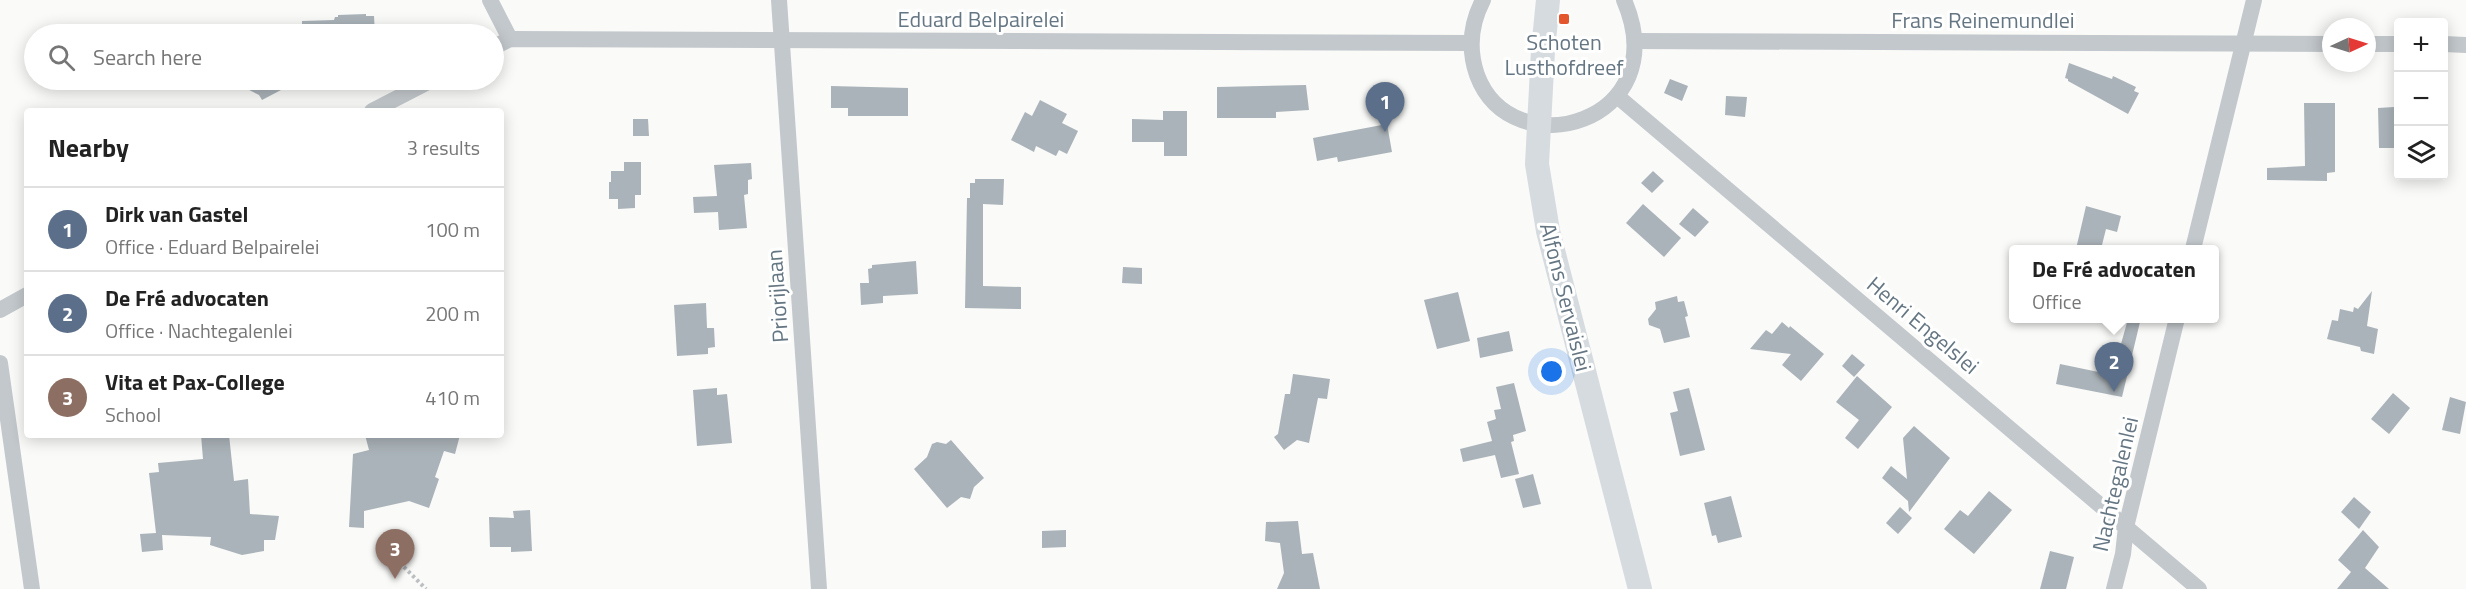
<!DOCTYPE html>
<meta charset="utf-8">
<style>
body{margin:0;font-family:"Titillium Web",sans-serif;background:#f2f2f2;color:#222}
.controls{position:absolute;right:18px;top:18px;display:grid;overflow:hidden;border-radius:6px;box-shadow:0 3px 15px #0003}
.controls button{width:54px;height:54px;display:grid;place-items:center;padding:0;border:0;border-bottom:2px solid #e0e0e0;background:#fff;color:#222;font:30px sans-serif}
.compass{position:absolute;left:2322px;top:18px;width:54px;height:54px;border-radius:50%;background:#fff;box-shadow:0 3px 15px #0003;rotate:86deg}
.you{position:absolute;left:1552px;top:372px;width:21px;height:21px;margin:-15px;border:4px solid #fff;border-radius:50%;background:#1a73e8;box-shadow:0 0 0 9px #1a73e833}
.badge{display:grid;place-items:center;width:39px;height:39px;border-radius:50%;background:#e4572e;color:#fff;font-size:20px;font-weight:700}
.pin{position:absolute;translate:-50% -50px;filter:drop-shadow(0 2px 3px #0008)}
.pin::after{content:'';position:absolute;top:32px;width:21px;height:18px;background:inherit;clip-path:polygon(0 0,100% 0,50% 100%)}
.popup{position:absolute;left:2009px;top:245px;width:210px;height:78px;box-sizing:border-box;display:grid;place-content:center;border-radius:6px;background:#fff;filter:drop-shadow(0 2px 4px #0005);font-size:20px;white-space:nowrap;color:#767676}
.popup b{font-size:22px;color:#222}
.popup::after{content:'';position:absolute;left:50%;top:100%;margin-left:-12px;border:12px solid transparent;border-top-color:#fff}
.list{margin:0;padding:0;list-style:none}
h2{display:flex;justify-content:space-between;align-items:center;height:78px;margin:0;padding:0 24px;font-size:26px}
h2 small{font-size:20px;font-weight:400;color:#767676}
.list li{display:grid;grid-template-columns:39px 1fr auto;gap:18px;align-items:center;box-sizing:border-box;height:84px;padding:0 24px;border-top:2px solid #e0e0e0}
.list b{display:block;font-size:22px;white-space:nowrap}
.list p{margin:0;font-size:20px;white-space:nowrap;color:#767676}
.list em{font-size:20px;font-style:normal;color:#767676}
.icon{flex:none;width:33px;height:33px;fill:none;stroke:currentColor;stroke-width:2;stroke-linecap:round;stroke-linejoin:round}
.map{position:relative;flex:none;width:2466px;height:589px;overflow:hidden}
.search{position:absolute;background:#fff;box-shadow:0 3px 15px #0003;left:24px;top:24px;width:480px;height:66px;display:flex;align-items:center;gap:15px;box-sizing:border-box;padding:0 21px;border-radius:33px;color:#767676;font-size:22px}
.panel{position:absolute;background:#fff;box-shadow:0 3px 15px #0003;left:24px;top:108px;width:480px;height:330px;border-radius:6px}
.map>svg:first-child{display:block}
</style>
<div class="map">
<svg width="2466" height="589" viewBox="0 0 2466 589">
<rect width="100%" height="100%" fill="#fafaf8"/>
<g fill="#aab3b9">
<path d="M366,14V16H374L375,34H302V21L334,20L335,17H338V15Z"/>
<path d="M2069,63L2112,79L2113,76L2136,87L2134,91L2139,93L2128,114L2068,81V79L2065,78Z"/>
<path d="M1670,79L1688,86L1682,101L1664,93Z"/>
<path d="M230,80H300L262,100L259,95Z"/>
<path d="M1306,85L1309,110L1276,112V118H1217V87Z"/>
<path d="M831,86L908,88V116H848V108H831Z"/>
<path d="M1726,96L1747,97L1745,117L1725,115Z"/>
<path d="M1040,100L1067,114L1062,123L1078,131L1067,154L1059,150L1056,156L1036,146L1034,152L1011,140L1025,112L1032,116Z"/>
<path d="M2304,103H2335V172L2327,173V181L2267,180V168L2305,166Z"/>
<path d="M2394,107V115H2398V148H2379L2378,108Z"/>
<path d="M1163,111H1187V156H1164V142H1132V119L1163,120Z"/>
<path d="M633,119H648L649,136H633Z"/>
<path d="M1387,124L1392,152L1338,162L1337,157L1317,161L1313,138Z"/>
<path d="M624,162H641V195H635V208L618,209V199H609V182H611V171H624Z"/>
<path d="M751,163L752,179L748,180V194L744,195L747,228L719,230L718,212L694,213L693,197L717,196L714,165Z"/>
<path d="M1653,171L1664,181L1652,193L1641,183Z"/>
<path d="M975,179H1004L1003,205L983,204V286L1021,287V309L965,308L967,198H970V183H975Z"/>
<path d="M1643,204L1681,238L1664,257L1626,223Z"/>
<path d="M2086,206L2121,216L2117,232L2106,229L2101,249H2076Z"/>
<path d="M1693,208L1709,222L1695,237L1679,224Z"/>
<path d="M916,261L918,294L883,296V303L861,305L860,283H869L868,269L872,268V265Z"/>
<path d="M1123,267L1142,268V284L1122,283Z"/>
<path d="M2372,291L2367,326L2378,329L2374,354L2361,351L2360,347L2327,339L2332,320L2338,321L2340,309L2353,312L2354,307L2358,309Z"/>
<path d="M1458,292L1470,341L1437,349L1424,300Z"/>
<path d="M1677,296L1678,302L1684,301L1688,316L1685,317L1690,337L1664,343L1660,329L1649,325L1648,319L1656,309L1655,302Z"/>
<path d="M706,303L707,328H714L715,347L708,348V354L677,356L674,305Z"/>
<path d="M2128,319L2140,322L2122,397L2056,384L2060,364L2108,374L2114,350L2119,351Z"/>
<path d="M1782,322L1789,328L1790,326L1824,354L1801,381L1782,365L1791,354L1750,349L1766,330L1772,334Z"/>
<path d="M1509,331L1513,351L1480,358L1477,338Z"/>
<path d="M1852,354L1865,365L1854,377L1842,366Z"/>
<path d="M1293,374L1330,379L1327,399L1318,398L1309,443L1297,440L1284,450L1274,437L1278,434L1285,394H1290Z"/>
<path d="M1857,376L1892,407L1858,449L1845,438L1859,420L1836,402Z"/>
<path d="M1514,383L1526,431L1513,435L1514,441L1511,442L1519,474L1501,478L1495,455L1463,462L1460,449L1492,441L1487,422L1496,419L1494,410L1501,409L1496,387Z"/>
<path d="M717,388V395L727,394L732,443L697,446L693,390Z"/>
<path d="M1689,388L1705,450L1680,456L1670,413L1678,411L1673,392Z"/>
<path d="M2393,393L2410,408L2389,434L2371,419Z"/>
<path d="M2450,397L2466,402L2460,434L2442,430Z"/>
<path d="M1914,426L1950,458L1909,512L1908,501L1882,478L1891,466L1907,479L1903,438Z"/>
<path d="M201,435H229L234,481L248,479L250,514L279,516L275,540H264V551L242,555L210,545L211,537L162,535L163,550L142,552L140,534L156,533L149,473L159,472L158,463L203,459Z"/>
<path d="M365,435H460L455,454L444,451L435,477L439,479L429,508L409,501L364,511V528L349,527L353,454L369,450Z"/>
<path d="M951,440L984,478L974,487L970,499L961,497L947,508L914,469L927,457L932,444L937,442L946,444Z"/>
<path d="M1533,474L1541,504L1523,508L1515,479Z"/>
<path d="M1989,491L2012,510L1974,554L1944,529L1960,510L1968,516Z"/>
<path d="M1731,496L1742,537L1718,543L1716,535L1712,536L1704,503Z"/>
<path d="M2354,497L2371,512L2359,529L2341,512Z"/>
<path d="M1900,507L1912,518L1898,534L1886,523Z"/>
<path d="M530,510L532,551L511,552V547H490L489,517L514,518L513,511Z"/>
<path d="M1298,521L1302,554L1313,553L1320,589H1277L1284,573L1280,543L1265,541L1266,522Z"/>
<path d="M1066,530V547L1042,548V531Z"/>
<path d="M2363,530L2379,547L2365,568L2389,589H2337L2351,572L2338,560Z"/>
<path d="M2050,551L2074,557L2066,589H2040Z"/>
</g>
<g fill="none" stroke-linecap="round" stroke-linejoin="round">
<path stroke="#bbbfc2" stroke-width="4" stroke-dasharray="3 3" stroke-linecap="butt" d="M404,567L426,589"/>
<g stroke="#c3c8cc" stroke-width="16">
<path d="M490,0L510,39"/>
<path d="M779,0L819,589"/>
<path d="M1483,0C1470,25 1468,49 1477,75C1512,169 1677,123 1624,0"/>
<path d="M1635,41L2331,44"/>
<path d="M2367,44H2398"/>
<path d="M2444,44L2466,45"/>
<path d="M494,47L510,39L1470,43"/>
<path d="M1617,96L2199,589"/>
<path d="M372,111L432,80"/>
<path d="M2193,249L2254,0"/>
<path d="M0,310L27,295"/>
<path d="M0,363L32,589"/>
<path d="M2114,589L2123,554L2126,527L2177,318"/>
</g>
<path stroke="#d6dbdf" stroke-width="24" d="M1548,0L1543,50L1537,164L1548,231L1640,589"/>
</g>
<rect fill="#e4572e" stroke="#fff" stroke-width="2" x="1558" y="13" width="12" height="12" rx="3"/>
<g text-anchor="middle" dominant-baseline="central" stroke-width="6" stroke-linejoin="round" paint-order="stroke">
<g font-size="22" fill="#657683" stroke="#fff">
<text x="981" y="19">Eduard Belpairelei</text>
<text x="1983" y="20">Frans Reinemundlei</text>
<text transform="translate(777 296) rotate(-94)">Priorijlaan</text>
<text transform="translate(1566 297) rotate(76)">Alfons Servaislei</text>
<text transform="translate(1923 325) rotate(40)">Henri Engelslei</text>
<text transform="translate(2115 484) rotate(-77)">Nachtegalenlei</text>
</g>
<g font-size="22" fill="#657683" stroke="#fff">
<text x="1564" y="42">Schoten<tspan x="1564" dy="25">Lusthofdreef</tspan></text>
</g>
</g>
</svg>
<div class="controls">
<button>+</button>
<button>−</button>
<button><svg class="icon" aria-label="layers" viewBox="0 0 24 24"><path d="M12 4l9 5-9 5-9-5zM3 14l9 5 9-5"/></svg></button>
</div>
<svg class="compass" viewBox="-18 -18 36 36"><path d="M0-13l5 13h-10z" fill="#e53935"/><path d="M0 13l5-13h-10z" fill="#767676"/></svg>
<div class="you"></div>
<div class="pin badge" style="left:1385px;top:132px;background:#5c6f8a">1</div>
<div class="pin badge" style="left:2114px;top:392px;background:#5c6f8a">2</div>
<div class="popup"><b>De Fré advocaten</b>Office</div>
<div class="pin badge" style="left:395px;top:579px;background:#8d6e63">3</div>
<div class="search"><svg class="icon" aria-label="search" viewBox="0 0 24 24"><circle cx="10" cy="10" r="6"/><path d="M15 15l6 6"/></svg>Search here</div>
<section class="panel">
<h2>Nearby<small>3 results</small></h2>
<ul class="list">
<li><span class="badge" style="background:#5c6f8a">1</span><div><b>Dirk van Gastel</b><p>Office · Eduard Belpairelei</p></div><em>100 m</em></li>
<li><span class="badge" style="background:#5c6f8a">2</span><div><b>De Fré advocaten</b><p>Office · Nachtegalenlei</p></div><em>200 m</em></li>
<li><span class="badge" style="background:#8d6e63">3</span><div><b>Vita et Pax-College</b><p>School</p></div><em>410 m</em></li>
</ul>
</section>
</div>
